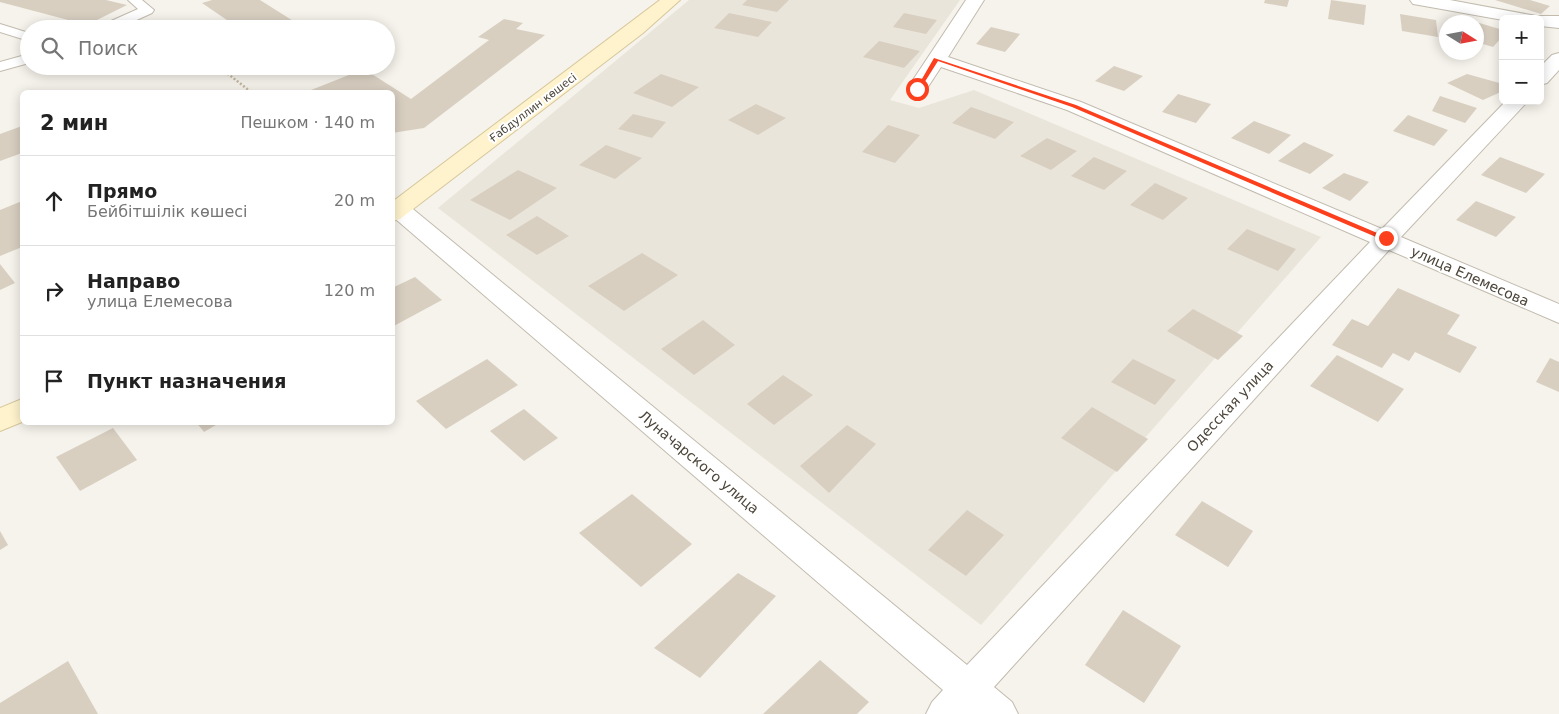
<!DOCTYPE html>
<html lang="ru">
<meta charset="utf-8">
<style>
body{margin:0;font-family:"DejaVu Sans",sans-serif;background:#f6f6f6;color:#222}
.controls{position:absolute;right:15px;top:15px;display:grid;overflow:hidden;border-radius:8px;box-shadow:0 2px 12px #0003}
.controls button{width:45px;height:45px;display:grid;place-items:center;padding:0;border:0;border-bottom:1px solid #e0e0e0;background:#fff;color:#222;font:25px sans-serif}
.compass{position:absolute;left:1439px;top:15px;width:45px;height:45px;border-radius:50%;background:#fff;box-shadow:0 2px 12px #0003;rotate:101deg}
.stop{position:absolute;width:15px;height:15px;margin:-11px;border:4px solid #fc3f1d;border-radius:50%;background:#fff}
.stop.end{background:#fc3f1d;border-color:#fff;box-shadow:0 1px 5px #0008}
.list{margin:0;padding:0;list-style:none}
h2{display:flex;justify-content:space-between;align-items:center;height:65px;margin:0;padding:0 20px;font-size:21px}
h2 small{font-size:16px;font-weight:400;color:#767676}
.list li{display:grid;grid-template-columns:32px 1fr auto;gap:15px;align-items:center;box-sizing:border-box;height:90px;padding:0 20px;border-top:1px solid #e0e0e0}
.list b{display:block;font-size:19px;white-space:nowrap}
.list p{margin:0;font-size:16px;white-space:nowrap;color:#767676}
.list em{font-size:16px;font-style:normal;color:#767676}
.icon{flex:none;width:28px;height:28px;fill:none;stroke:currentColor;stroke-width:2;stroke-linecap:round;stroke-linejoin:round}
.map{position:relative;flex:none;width:1559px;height:714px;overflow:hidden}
.search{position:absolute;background:#fff;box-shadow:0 2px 12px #0003;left:20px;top:20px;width:375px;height:55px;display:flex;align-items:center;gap:12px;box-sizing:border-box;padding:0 18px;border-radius:28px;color:#767676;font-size:19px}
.panel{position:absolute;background:#fff;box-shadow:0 2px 12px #0003;left:20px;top:90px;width:375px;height:335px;border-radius:8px}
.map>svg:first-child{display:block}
</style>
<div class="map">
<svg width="1559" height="714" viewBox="0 0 1559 714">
<rect width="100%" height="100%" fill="#f6f3ec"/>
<path fill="#eae5da" d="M689,0H960L890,100L919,108L974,90L1321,237L981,625L438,208Z"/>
<g fill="#d8cfc1">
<path d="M0,0H106L127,5L87,25L0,2Z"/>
<path d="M212,0H260L306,29H240L202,3Z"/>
<path d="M747,0H789L777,12L742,5Z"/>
<path d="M1265,0H1289L1287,7L1264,3Z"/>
<path d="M1331,0L1366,5L1364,25L1328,19Z"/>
<path d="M1495,0H1530L1550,6L1541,14Z"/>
<path d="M729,13L772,22L758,37L714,28Z"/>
<path d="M904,13L937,20L926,34L893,27Z"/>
<path d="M1400,14L1436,20L1438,37L1402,31Z"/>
<path d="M504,19L523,23L516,29L545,35L424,128L392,133V92H306L364,69L411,99L489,40L478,37Z"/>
<path d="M1476,22L1503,30V36L1493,47L1476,42Z"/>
<path d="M991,27L1020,34L1005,52L976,44Z"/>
<path d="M879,41L920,51L904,68L863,57Z"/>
<path d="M297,66H330L309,75Z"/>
<path d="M1114,66L1143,76L1124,91L1095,81Z"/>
<path d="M661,74L699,87L672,107L633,93Z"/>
<path d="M1467,74L1503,84V91L1483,100L1447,83Z"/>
<path d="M1178,94L1211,104L1196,123L1162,112Z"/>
<path d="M1440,96L1477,108L1465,123L1432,111Z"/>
<path d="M756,104L786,118L758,135L728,120Z"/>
<path d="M971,107L1014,122L995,139L952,123Z"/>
<path d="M633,114L666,122L652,138L618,129Z"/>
<path d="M1408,115L1448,130L1434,146L1393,131Z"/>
<path d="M1254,121L1291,135L1269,154L1231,138Z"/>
<path d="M888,125L920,135L895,163L862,152Z"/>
<path d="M22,126V153L0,161V134Z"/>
<path d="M1047,138L1077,151L1051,170L1020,156Z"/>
<path d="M1304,142L1334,155L1310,174L1278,161Z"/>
<path d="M606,145L642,158L615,179L579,165Z"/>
<path d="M1094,157L1127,171L1104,190L1071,176Z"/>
<path d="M1500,157L1545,174L1526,193L1481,175Z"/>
<path d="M518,170L557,188L510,220L470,200Z"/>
<path d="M1344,173L1369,182L1350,201L1322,188Z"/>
<path d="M1155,183L1188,198L1163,220L1130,205Z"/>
<path d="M22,201V247L0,256V210Z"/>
<path d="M1476,201L1516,217L1496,237L1456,220Z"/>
<path d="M537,216L569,236L537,255L506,235Z"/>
<path d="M1247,229L1296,249L1278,271L1227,249Z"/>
<path d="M642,253L678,275L624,311L588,286Z"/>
<path d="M0,264L15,283L0,290Z"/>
<path d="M415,277L442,300L392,327V288Z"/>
<path d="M1398,288L1460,315L1447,334L1477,347L1460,373L1415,352L1409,361L1393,353L1382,368L1332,345L1352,319L1368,326Z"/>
<path d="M1193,309L1243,336L1218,360L1167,331Z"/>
<path d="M703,320L735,345L694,375L661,349Z"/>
<path d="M1337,355L1404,389L1378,422L1310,386Z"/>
<path d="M1550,358L1559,362V392L1536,382Z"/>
<path d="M487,359L518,385L446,429L416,401Z"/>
<path d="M1133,359L1176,380L1155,405L1111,382Z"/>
<path d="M783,375L813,395L774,425L747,404Z"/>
<path d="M1092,407L1148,439L1117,472L1061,438Z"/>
<path d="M524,409L558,438L524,461L490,431Z"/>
<path d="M196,422H221L204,432Z"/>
<path d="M847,425L876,444L829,493L800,466Z"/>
<path d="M113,428L137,460L80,491L56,457Z"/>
<path d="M632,494L692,544L641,587L579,533Z"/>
<path d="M1202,501L1253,531L1228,567L1175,535Z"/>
<path d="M967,510L1004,535L966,576L928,550Z"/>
<path d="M0,531L8,545L0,550Z"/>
<path d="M738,573L776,596L700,678L654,648Z"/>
<path d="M1123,610L1181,646L1144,703L1085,665Z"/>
<path d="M820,660L869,702L857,714H763Z"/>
<path d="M68,661L98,714H0V703Z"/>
</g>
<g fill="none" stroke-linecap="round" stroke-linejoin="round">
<g stroke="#c2bbae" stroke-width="2">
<g id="lane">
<path d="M128,0H142L154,10L152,13L117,29H98L100,26L138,9Z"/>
<path d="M0,24L29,33V41L0,32Z"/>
<path d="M29,54V63L0,71V62Z"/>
</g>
</g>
<g stroke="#c2bbae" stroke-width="2">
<g id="street">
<path d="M966,0H984L948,57L1081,102L1382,229L1506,101H1528L1401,237L1559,304V323L1389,250L994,687L1012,702L1018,714H926L932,702L943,690L392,216V205L400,203L408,205L967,665L1370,242L1067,110L941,67L924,93L917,95L910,93L907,89Z"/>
<path d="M1410,0H1450L1536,16H1559V28L1540,26V19L1503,20L1419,5L1413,4Z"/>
<path d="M1559,53V70L1547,83L1540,85V67L1552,55Z"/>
</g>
</g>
<g stroke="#d6c79b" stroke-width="2">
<g id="secondary">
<path d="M660,0H680L643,33L400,219L392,221V202Z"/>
<path d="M22,399V422L0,431V408Z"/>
</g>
</g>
<g stroke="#c4b79f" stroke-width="2.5" stroke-dasharray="2 2" stroke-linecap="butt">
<path d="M164,23L171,29"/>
<path d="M218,66L251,92"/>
</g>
<use href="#lane" fill="#fff" fill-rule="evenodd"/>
<use href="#street" fill="#fff" fill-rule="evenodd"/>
<use href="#secondary" fill="#fff3cd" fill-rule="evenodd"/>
</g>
<path fill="#fc3f1d" d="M934,58L1076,105L1389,238L1383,240L1072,107L938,61L919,91H915Z"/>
<g text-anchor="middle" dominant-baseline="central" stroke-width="4" stroke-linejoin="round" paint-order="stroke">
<g font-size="11" fill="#4b4439" stroke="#fff">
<text transform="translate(533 108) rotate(-37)">Ғабдуллин көшесі</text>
</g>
<g font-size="14" fill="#4b4439" stroke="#fff">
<text transform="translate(1470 276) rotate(24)">улица Елемесова</text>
<text transform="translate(1230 406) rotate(-47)">Одесская улица</text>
<text transform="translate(699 462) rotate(40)">Луначарского улица</text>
</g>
</g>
</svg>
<div class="controls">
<button>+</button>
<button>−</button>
</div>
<svg class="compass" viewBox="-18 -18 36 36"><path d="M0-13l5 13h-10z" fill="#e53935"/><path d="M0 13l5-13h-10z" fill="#767676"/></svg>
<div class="stop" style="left:917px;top:89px"></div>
<div class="stop end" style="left:1386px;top:238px"></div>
<div class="search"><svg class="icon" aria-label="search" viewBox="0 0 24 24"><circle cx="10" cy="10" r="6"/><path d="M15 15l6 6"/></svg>Поиск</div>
<section class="panel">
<h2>2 мин<small>Пешком · 140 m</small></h2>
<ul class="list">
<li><svg class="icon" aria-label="ahead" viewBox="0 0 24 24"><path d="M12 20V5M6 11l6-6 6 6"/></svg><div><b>Прямо</b><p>Бейбітшілік көшесі</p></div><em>20 m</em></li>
<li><svg class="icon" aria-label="right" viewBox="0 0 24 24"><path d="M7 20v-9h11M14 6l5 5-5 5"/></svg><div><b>Направо</b><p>улица Елемесова</p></div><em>120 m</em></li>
<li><svg class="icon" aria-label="arrive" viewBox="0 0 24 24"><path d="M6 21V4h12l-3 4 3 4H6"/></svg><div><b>Пункт назначения</b></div></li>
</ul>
</section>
</div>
